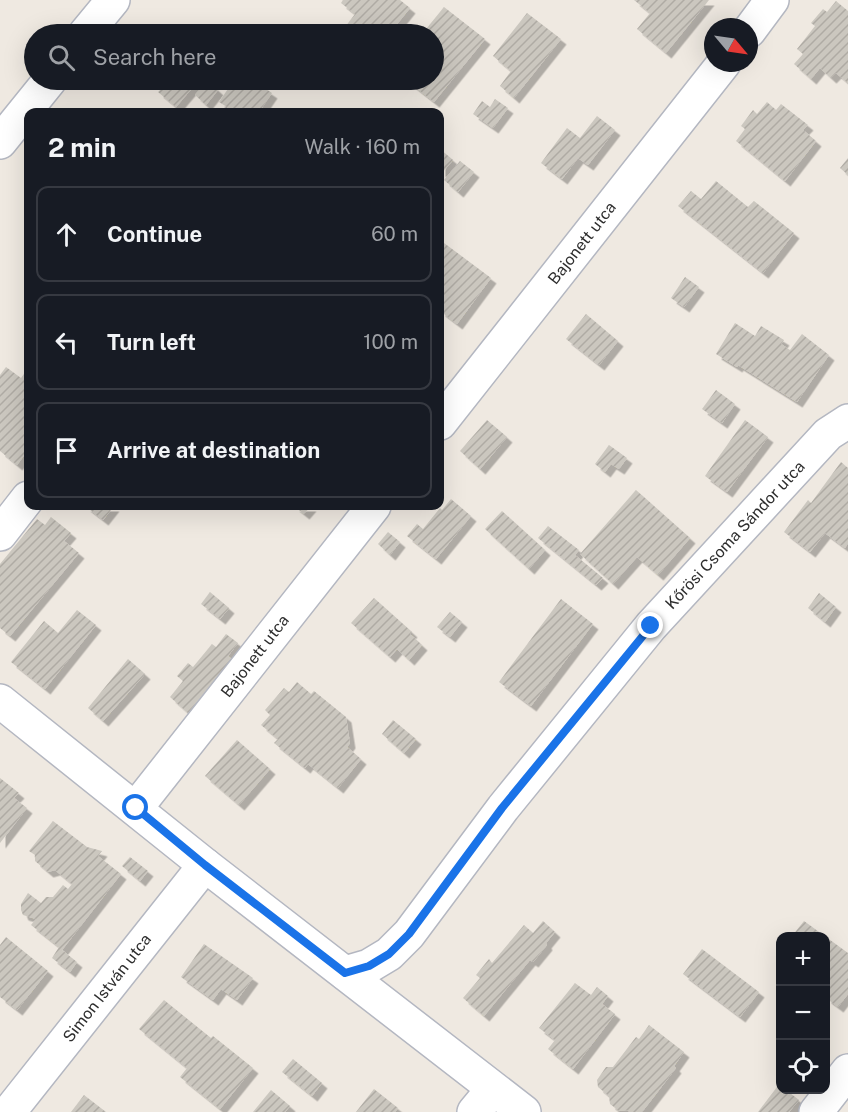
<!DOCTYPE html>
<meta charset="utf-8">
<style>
body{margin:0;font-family:"Public Sans",sans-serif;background:#20242c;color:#f1f3f6}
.controls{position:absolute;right:18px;bottom:18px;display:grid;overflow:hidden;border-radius:12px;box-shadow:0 6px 24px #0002}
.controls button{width:54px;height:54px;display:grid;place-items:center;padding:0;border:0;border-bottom:2px solid #363941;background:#171b24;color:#f1f3f6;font:30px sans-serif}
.compass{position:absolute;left:704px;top:18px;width:54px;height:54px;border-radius:50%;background:#171b24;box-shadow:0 6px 24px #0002;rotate:119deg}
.stop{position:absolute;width:18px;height:18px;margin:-14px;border:4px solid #1a73e8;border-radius:50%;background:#fff}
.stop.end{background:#1a73e8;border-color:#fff;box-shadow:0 2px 6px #0008}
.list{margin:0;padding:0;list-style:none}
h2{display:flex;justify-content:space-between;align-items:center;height:78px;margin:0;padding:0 24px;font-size:26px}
h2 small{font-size:20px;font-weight:400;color:#9ea1a6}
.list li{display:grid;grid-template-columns:39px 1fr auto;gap:18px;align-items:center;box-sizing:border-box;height:96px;margin:0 12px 12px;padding:0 12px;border:2px solid #363941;border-radius:12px}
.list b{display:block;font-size:22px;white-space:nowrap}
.list em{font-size:20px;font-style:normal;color:#9ea1a6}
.icon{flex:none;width:33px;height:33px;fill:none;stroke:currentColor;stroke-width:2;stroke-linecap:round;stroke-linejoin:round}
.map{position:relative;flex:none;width:848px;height:1112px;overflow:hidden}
.search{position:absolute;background:#171b24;box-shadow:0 6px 24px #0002;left:24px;top:24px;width:420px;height:66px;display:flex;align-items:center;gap:15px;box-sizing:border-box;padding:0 21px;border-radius:33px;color:#9ea1a6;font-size:22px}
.panel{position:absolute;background:#171b24;box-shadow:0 6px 24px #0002;left:24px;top:108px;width:420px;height:402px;border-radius:12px}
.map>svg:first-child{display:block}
</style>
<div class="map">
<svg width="848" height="1112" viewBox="0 0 848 1112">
<defs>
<pattern id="building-hatch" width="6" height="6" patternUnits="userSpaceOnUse" patternTransform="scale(1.5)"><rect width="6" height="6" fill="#cbc7bf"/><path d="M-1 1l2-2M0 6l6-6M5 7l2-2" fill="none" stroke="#afaba4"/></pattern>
<filter id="shadow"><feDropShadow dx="5.5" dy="5.5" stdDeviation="0" flood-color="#0004"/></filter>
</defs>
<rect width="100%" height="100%" fill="#efe9e1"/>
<g fill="url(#building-hatch)" filter="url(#shadow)">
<path d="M343,0H400L410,8L389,34H347L342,31L355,14L341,3Z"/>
<path d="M634,0H709L666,53L637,29L650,13Z"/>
<path d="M836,1L848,11V83L836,73L831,78L820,68L811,79L794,64L803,54L797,49L815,26L811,23L823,9L827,12Z"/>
<path d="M444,7L485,39L434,102L406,80H434V34H422Z"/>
<path d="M527,13L561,39L514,98L500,86L511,71L493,56Z"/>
<path d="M156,80H199L176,107L158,92L164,86Z"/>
<path d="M207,80L218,90L206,105L195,95Z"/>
<path d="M234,80H259L257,83L272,93L259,112H235L219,102Z"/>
<path d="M495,99L508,108L493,128L473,114L482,101L490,107Z"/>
<path d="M767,102L776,110L781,104L808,125L803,130L816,141L785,181L736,141L745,129L741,126L753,110L757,114Z"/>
<path d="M597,116L615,130L588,165L578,158L562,179L541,163L567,128L580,138Z"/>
<path d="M440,149L453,160L442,173L440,171Z"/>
<path d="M848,158V175L840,168Z"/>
<path d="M460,161L474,172L458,192L444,180Z"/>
<path d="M716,181L748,207L754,201L794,233L763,273L678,206L691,191L701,199Z"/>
<path d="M440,240L491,278L457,324L440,311Z"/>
<path d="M685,277L699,287L684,307L671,298Z"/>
<path d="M586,314L618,341L599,365L566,339Z"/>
<path d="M735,323L755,336L761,326L784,340L781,344L790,350L802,334L829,355L797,402L738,365L737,367L716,354Z"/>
<path d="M6,367L21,378L26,371L28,373V450L17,465L0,451V375Z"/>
<path d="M716,390L735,404L722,423L702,409Z"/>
<path d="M487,420L507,437L480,469L460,451Z"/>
<path d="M745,420L768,437L727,492L705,476Z"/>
<path d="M609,445L627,458L619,469L611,464L605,472L595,464Z"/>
<path d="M841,462L848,468V543L845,548L825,533L810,552L784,532L808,500L811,503Z"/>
<path d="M636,490L690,538L658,575L637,557L613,584L580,554Z"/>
<path d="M451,499L471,516L436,559L407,536L417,524L423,529L440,508L442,510Z"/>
<path d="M85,506H114L103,520Z"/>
<path d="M294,506H311L304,514Z"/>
<path d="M502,511L545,550L529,569L485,529Z"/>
<path d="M51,517L71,533L64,541L79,553L10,636L0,628V564L37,519L45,525Z"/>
<path d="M548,526L579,550L575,555L603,578L596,585L538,538Z"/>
<path d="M388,532L400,542L390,555L378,544Z"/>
<path d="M210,592L229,608L220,619L201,604Z"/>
<path d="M819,593L836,607L825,622L808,608Z"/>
<path d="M374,598L412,632L410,634L422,645L409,660L397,649L390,657L351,623Z"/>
<path d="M561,599L593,624L531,706L499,682Z"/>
<path d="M77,610L96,625L45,689L11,662L44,621L58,633Z"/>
<path d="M450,612L462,622L450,637L437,627Z"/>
<path d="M226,634L238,643L228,656L235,662L224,677L220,673L188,713L170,697L183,681L177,676L188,663L193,667L212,644L216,647Z"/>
<path d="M128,659L145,674L103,721L88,708Z"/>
<path d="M297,682L311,694L314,691L346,717L350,743L347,747L361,759L338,788L308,764L305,768L274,743L278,739L261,725L270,715L265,710L284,688L289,692Z"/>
<path d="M393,720L416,739L404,753L382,734Z"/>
<path d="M237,740L270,769L239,805L205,776Z"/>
<path d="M0,778L19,793L14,798L27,808L0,843Z"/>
<path d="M53,821L87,847L102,851L98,856L121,874L62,950L77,962L70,972L52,958L59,947L31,925L36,919L23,915L21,910V904L28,893L41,903L46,897H53L63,885L68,889L72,884L55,870L48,872L35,861V855L29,851Z"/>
<path d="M130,857L148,871L140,881L122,866Z"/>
<path d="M543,921L555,932L546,943L547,945L533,962L530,960L484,1016L463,998L480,978L476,975L489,959L492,963L524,925L533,933Z"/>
<path d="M804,921L848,953V994L838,1007L826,998V936H792Z"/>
<path d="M6,937L48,971L17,1010L0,997V945Z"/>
<path d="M204,944L253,978L237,1000L221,989L213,1000L181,977Z"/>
<path d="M702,949L759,992L740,1017L683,974Z"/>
<path d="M575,983L591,995L597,987L608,996L602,1004L615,1014L573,1069L548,1049L555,1040L539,1028Z"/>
<path d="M164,1000L211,1038L213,1036L253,1068L220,1109L180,1077L187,1068L139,1029Z"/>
<path d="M649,1025L684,1052L674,1066L676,1068L642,1112H630L627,1110L619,1111L610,1104L609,1096L598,1087L597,1080L606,1067H613L636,1037L639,1039Z"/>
<path d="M293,1059L322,1083L312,1096L282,1072Z"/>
<path d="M780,1083V1090H786L799,1100L789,1112H758Z"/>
<path d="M374,1089L398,1108L395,1112H356Z"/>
<path d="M271,1090L290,1106L285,1112H253Z"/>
<path d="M84,1095L106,1112H71Z"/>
</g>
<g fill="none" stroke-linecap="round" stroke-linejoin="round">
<g stroke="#b4b7c1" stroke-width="36">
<g id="minor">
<path d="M749,31L772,0"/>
<path d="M85,34L113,0"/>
<path d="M0,142L50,80"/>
<path d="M440,423L724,63"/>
<path d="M0,534L28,498"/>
<path d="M0,701L205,865L524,1112"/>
<path d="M136,808L374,506"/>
<path d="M345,973L369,966L389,954L409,934L503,808L651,626L828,434L848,421"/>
<path d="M9,1112L205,865"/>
<path d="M474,1112L493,1089"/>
<path d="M816,1112L848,1071"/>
</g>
</g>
<use href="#minor" stroke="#fff" stroke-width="33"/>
</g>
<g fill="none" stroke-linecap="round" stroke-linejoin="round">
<path stroke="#1a73e8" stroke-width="8" d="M136,808L205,865L345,973L369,966L389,954L409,934L502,808L651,626"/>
</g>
<g text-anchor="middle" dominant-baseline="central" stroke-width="6" stroke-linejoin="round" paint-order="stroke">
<g font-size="16" fill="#2e2e2e" stroke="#fff">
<text transform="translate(582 243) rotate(-52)">Bajonett utca</text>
<text transform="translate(735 535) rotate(-47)">Kőrösi Csoma Sándor utca</text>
<text transform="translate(255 656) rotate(-52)">Bajonett utca</text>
<text transform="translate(107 988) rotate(-52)">Simon István utca</text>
</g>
</g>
</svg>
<div class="controls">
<button>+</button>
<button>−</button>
<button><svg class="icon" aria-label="locate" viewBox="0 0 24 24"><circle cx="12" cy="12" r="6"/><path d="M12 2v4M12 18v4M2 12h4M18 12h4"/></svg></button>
</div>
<svg class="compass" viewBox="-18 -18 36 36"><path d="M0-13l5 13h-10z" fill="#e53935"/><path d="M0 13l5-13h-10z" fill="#9ea1a6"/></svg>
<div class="stop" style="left:136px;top:808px"></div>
<div class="stop end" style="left:651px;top:626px"></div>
<div class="search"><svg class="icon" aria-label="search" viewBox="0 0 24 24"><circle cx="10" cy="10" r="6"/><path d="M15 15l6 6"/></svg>Search here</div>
<section class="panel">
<h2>2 min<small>Walk · 160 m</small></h2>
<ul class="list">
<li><svg class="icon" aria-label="ahead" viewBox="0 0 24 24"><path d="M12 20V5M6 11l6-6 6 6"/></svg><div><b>Continue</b></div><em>60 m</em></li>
<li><svg class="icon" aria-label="left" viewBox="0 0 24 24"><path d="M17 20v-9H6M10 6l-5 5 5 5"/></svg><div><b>Turn left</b></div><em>100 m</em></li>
<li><svg class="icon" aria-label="arrive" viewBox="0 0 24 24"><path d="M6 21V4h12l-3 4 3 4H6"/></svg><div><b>Arrive at destination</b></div></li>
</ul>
</section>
</div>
